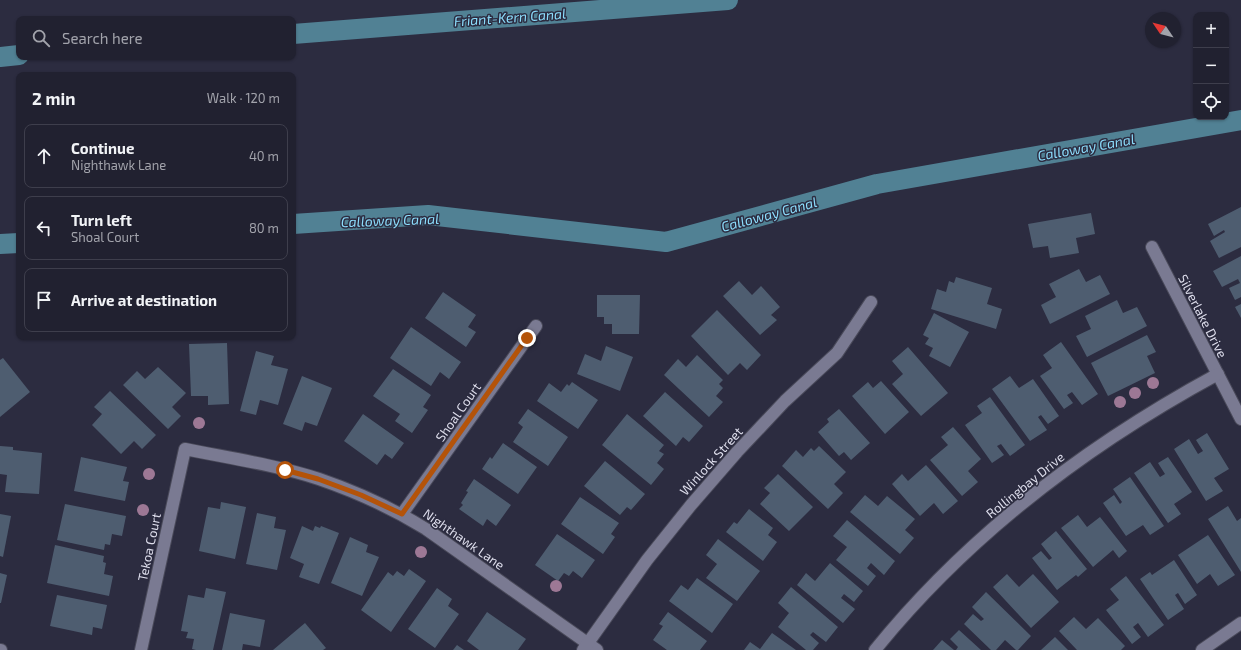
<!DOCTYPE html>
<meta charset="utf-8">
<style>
body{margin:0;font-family:"Exo 2",sans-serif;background:#292938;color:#f1f3f6}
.controls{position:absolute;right:12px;top:12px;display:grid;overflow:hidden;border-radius:8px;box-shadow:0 1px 3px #0004}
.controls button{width:36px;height:36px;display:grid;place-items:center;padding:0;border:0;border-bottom:1px solid #3e3e4c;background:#212130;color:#f1f3f6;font:20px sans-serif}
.compass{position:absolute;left:1145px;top:12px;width:36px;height:36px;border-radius:50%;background:#212130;box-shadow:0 1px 3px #0004;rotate:305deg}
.stop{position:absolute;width:12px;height:12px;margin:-9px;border:3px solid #b45309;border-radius:50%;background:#fff}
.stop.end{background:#b45309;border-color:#fff;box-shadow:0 1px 4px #0008}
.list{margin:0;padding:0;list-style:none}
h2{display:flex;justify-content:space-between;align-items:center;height:52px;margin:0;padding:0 16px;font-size:17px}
h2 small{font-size:13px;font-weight:400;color:#a2a3ab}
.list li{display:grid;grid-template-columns:26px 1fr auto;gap:12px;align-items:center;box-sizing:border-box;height:64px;margin:0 8px 8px;padding:0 8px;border:1px solid #3e3e4c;border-radius:8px}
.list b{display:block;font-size:15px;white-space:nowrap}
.list p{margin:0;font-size:13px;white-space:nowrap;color:#a2a3ab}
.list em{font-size:13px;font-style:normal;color:#a2a3ab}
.icon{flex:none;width:22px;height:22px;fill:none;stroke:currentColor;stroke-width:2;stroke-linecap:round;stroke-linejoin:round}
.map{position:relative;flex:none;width:1241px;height:650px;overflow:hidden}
.search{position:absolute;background:#212130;box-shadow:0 1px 3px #0004;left:16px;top:16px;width:280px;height:44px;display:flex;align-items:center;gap:10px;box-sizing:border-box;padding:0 14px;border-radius:8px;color:#a2a3ab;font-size:15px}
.panel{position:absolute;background:#212130;box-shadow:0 1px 3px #0004;left:16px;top:72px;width:280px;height:268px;border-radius:8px}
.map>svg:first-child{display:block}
</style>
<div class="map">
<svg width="1241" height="650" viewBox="0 0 1241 650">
<rect width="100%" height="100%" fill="#2c2c40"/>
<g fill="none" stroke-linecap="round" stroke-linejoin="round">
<g stroke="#518194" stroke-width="20">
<path d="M293,34L728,0"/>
<path d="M0,57L19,55"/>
<path d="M293,224L428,215L666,242L877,184L1241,120"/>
<path d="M0,244L19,243"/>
</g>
</g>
<g fill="#4e5d70">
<path d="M1241,207V247L1219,258L1210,241L1225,232L1224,230L1214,236L1208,224Z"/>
<path d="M1091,213L1095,234L1076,238L1079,253L1050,258L1048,246L1033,248L1028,224Z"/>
<path d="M1241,256V297L1235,300L1229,288L1240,283L1238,279L1222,287L1213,271Z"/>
<path d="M1079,269L1086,282L1100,275L1110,294L1050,324L1041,305L1056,297L1049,284Z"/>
<path d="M956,277L992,288L987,304L1002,309L996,329L931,309L937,289L946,292L949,281L954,283Z"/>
<path d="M739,281L752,295L761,286L780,307L771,315L777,320L760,335L723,296Z"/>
<path d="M443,292L476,315L468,327L476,332L466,347L425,318Z"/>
<path d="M597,295H640L639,334H612V324H604V317H597Z"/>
<path d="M1117,300L1123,313L1137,307L1147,326L1087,357L1076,336L1091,329L1085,316Z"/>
<path d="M1241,304V318L1235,307Z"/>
<path d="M717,310L761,355L747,370L740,363L728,375L691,336Z"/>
<path d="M934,313L969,332L950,367L929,356L933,348L925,344L929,338L923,335Z"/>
<path d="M411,327L461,362L449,379L440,372L431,386L390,358Z"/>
<path d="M1147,335L1156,352L1147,356L1155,373L1108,396L1091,363Z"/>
<path d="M1061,342L1098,394L1082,405L1072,392L1067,395L1073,403L1064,409L1040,376L1052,368L1043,355Z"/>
<path d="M227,343L229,404L208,405V396H191L189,344Z"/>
<path d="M606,346L633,357L620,391L577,374L585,354L601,361Z"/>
<path d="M908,347L948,393L921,416L892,384L903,374L892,361Z"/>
<path d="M256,351L274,356L271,365L288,369L278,405L260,400L256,415L240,411Z"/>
<path d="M697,355L723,380L719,384L723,388L716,396L723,402L709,417L664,375L678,359L686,367Z"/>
<path d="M3,358L30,392L0,417V360Z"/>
<path d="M158,367L186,393L172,407L181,416L168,429L123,385L137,371L145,379Z"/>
<path d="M393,369L431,395L423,407L428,410L412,433L395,421L400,414L373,396Z"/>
<path d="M302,376L332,388L317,426L305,422L302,431L283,424Z"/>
<path d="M1010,376L1019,388L1033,379L1059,416L1048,424L1041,415L1038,417L1047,430L1030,441L992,389Z"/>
<path d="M881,381L909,412L885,434L852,396L868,382L873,388Z"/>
<path d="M572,382L598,400L578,429L537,401L549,383L561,392L567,384L569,386Z"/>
<path d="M110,391L156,435L142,449L134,441L121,454L92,425L102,414L94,407Z"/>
<path d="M665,392L703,426L689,442L683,437L676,446L643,416Z"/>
<path d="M990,397L1025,445L1010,456L1001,444L997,446L1004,455L992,463L965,425L982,413L977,406Z"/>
<path d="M528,409L568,437L548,466L513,442L523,427L518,423Z"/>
<path d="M839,409L870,443L851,460L844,452L839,456L818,432L829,422L827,419Z"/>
<path d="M363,414L404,443L392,459L385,454L377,465L344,441Z"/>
<path d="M627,414L664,445L659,451L664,454L657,463L664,469L651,485L602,445Z"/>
<path d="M953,427L981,459L968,471L978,482L962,496L930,460L948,445L941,437Z"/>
<path d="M1207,433L1229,469L1214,478L1223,491L1206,501L1174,449L1189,439L1198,454L1203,451L1196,440Z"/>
<path d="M503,443L537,467L518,494L482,469L490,457L492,459Z"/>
<path d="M0,446L13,447V450L42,453L39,494L5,492L7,475L0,474Z"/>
<path d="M819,446L846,472L834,484L843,493L828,509L782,466L796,450L803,457L811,448L814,451Z"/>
<path d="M81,457L127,467L123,481L129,482L125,501L74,491Z"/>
<path d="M1168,457L1192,492L1174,504L1181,514L1168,523L1134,473L1150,462L1160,477L1165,474L1158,463Z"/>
<path d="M605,461L645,494L631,510L627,507L620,515L584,486Z"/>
<path d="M926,465L958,501L943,514L934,503L920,516L892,484L902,474L908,481Z"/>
<path d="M778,474L813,507L789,531L760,504L770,493L764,488Z"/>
<path d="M1130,477L1164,526L1150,535L1143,525L1126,536L1103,503L1114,495L1120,504L1122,502L1113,489Z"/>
<path d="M474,479L511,505L496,526L487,519L483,526L459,509L463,505L461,503L468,492L466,491Z"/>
<path d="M865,495L878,506L887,496L915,519L905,530L914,538L900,554L850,512Z"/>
<path d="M580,497L619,523L611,534L615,537L603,554L561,524Z"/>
<path d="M221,502L246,507L235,559L199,551L208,507L220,509Z"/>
<path d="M65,504L126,516L122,536L112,534L110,545L105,544L104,550L57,540Z"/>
<path d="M1228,506L1237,521L1241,518V572L1208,519Z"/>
<path d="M749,509L773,528L768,535L777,542L763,561L726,532L734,522L737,524Z"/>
<path d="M257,513L276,517L274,528L286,530L277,570L246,564Z"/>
<path d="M0,514L11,516L3,557L0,556Z"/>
<path d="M1078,515L1087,527L1100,517L1127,551L1119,558L1113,550L1093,567L1061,528Z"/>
<path d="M847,520L895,561L884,575L871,563L867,568L876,576L868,586L836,560L847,547L833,536Z"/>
<path d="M302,526L313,531L315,526L320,528L321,526L339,533L319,584L299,577L304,564L290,558Z"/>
<path d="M1056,531L1087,569L1078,577L1076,575L1057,590L1032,558L1041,551L1049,560L1052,558L1041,544Z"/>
<path d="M557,534L595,560L582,578L573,571L569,576L564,573L558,581L535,565Z"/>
<path d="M1208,535L1235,575L1218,586L1210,574L1197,584L1178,555Z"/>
<path d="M350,537L368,545L366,552L379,557L362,596L331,583Z"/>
<path d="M718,539L760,571L737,601L706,578L717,564L706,555Z"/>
<path d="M55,545L104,556L103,562L106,563L104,574L113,576L109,596L47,583Z"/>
<path d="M1174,560L1197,595L1185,604L1178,593L1175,595L1184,609L1168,620L1140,579L1150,572L1152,575Z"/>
<path d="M830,563L863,591L854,602L844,594L841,598L855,609L843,623L797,585L806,573L815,581Z"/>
<path d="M409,569L426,581L391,632L361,610L388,572L393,576L397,571L404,576Z"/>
<path d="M0,573L7,575L1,603H0Z"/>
<path d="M1007,574L1019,587L1033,574L1059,602L1031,628L993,587Z"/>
<path d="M1126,576L1164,625L1148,637L1138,623L1133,627L1141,637L1132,644L1106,610L1119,600L1110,589Z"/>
<path d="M697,578L733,604L712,633L669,601L681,585L688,590Z"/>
<path d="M791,587L838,627L826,642L813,632L810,635L819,643L813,650H806L778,627L789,613L778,603Z"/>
<path d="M206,588L226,592L213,650H196L192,649L194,639L186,638L188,632L181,631L188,595L204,598Z"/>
<path d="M437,588L452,599L448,606L459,614L435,648L408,629Z"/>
<path d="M986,592L1031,636L1018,650H1016L1005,640L996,650H991L964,624L973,614L981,621L984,619L972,607Z"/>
<path d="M57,595L107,605L102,629L93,627L92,635L50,626Z"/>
<path d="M487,612L526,639L518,650H479L467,641Z"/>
<path d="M668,612L707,641L700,650H667L653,640L663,626L659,624Z"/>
<path d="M230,613L265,620L260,647L243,644L242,650H222Z"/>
<path d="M1074,617L1086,629L1098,618L1125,646L1121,650H1077L1059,631Z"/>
<path d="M305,623L326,648L323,650H273Z"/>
<path d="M959,630L981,650H956L958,647L950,639Z"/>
<path d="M772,633L796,650H744L750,642L760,649Z"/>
<path d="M1055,637L1068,650H1041Z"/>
<path d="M942,640L954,650H933Z"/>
<path d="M457,645L464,650H453Z"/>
</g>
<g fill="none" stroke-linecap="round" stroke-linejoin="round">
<g stroke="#494959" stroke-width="14">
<g id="minor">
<path d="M1152,247L1241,419"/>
<path d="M402,514L536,326"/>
<path d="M0,650H1"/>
<path d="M141,650L185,449C229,458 276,465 319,479C357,492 392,508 426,529L597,650"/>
<path d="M583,650L647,560L691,505L737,452L785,401L837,353L871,302"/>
<path d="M875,650C969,534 1087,445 1218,374"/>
<path d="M1202,650L1241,623"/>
</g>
</g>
<use href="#minor" stroke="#7a7a92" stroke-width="12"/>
</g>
<g fill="#9d7895">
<circle cx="1153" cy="383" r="6"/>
<circle cx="1135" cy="393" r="6"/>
<circle cx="1120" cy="402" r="6"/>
<circle cx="199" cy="423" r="6"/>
<circle cx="149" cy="474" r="6"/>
<circle cx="143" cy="510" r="6"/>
<circle cx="421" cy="552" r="6"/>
<circle cx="556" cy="586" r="6"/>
</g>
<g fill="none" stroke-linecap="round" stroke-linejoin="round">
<path stroke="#b45309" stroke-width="5" d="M285,470L318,479L361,495L402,514L527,338"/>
</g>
<g text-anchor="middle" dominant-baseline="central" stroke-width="3" stroke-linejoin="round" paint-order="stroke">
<g font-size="13" fill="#dedeec" stroke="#2c2c40">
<text transform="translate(1203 316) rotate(63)">Silverlake Drive</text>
<text transform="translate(458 412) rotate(-55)">Shoal Court</text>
<text transform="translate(711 461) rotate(-48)">Winlock Street</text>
<text transform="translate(1025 485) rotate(-39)">Rollingbay Drive</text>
<text transform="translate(464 539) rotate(35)">Nighthawk Lane</text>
<text transform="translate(149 547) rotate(-78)">Tekoa Court</text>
</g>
<g font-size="14" font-style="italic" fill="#8cddfc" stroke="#2c2c40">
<text transform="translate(510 17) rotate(-4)">Friant-Kern Canal</text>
<text transform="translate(1086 147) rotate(-10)">Calloway Canal</text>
<text transform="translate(769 214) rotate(-15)">Calloway Canal</text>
<text transform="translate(390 220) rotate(-2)">Calloway Canal</text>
</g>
</g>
</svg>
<div class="controls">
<button>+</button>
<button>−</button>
<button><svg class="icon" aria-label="locate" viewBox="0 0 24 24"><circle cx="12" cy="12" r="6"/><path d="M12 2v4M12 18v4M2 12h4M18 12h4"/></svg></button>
</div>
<svg class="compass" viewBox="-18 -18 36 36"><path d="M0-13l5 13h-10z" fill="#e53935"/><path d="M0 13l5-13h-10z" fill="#a2a3ab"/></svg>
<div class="stop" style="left:285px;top:470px"></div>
<div class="stop end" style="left:527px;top:338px"></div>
<div class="search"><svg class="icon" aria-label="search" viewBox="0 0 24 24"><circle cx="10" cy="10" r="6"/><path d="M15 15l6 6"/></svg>Search here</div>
<section class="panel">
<h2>2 min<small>Walk · 120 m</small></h2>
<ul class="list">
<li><svg class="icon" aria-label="ahead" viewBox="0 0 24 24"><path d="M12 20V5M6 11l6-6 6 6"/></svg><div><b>Continue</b><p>Nighthawk Lane</p></div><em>40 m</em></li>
<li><svg class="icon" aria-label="left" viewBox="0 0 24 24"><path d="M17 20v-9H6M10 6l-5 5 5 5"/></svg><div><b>Turn left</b><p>Shoal Court</p></div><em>80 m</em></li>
<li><svg class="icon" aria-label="arrive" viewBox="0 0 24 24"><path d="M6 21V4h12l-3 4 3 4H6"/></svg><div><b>Arrive at destination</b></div></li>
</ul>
</section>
</div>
